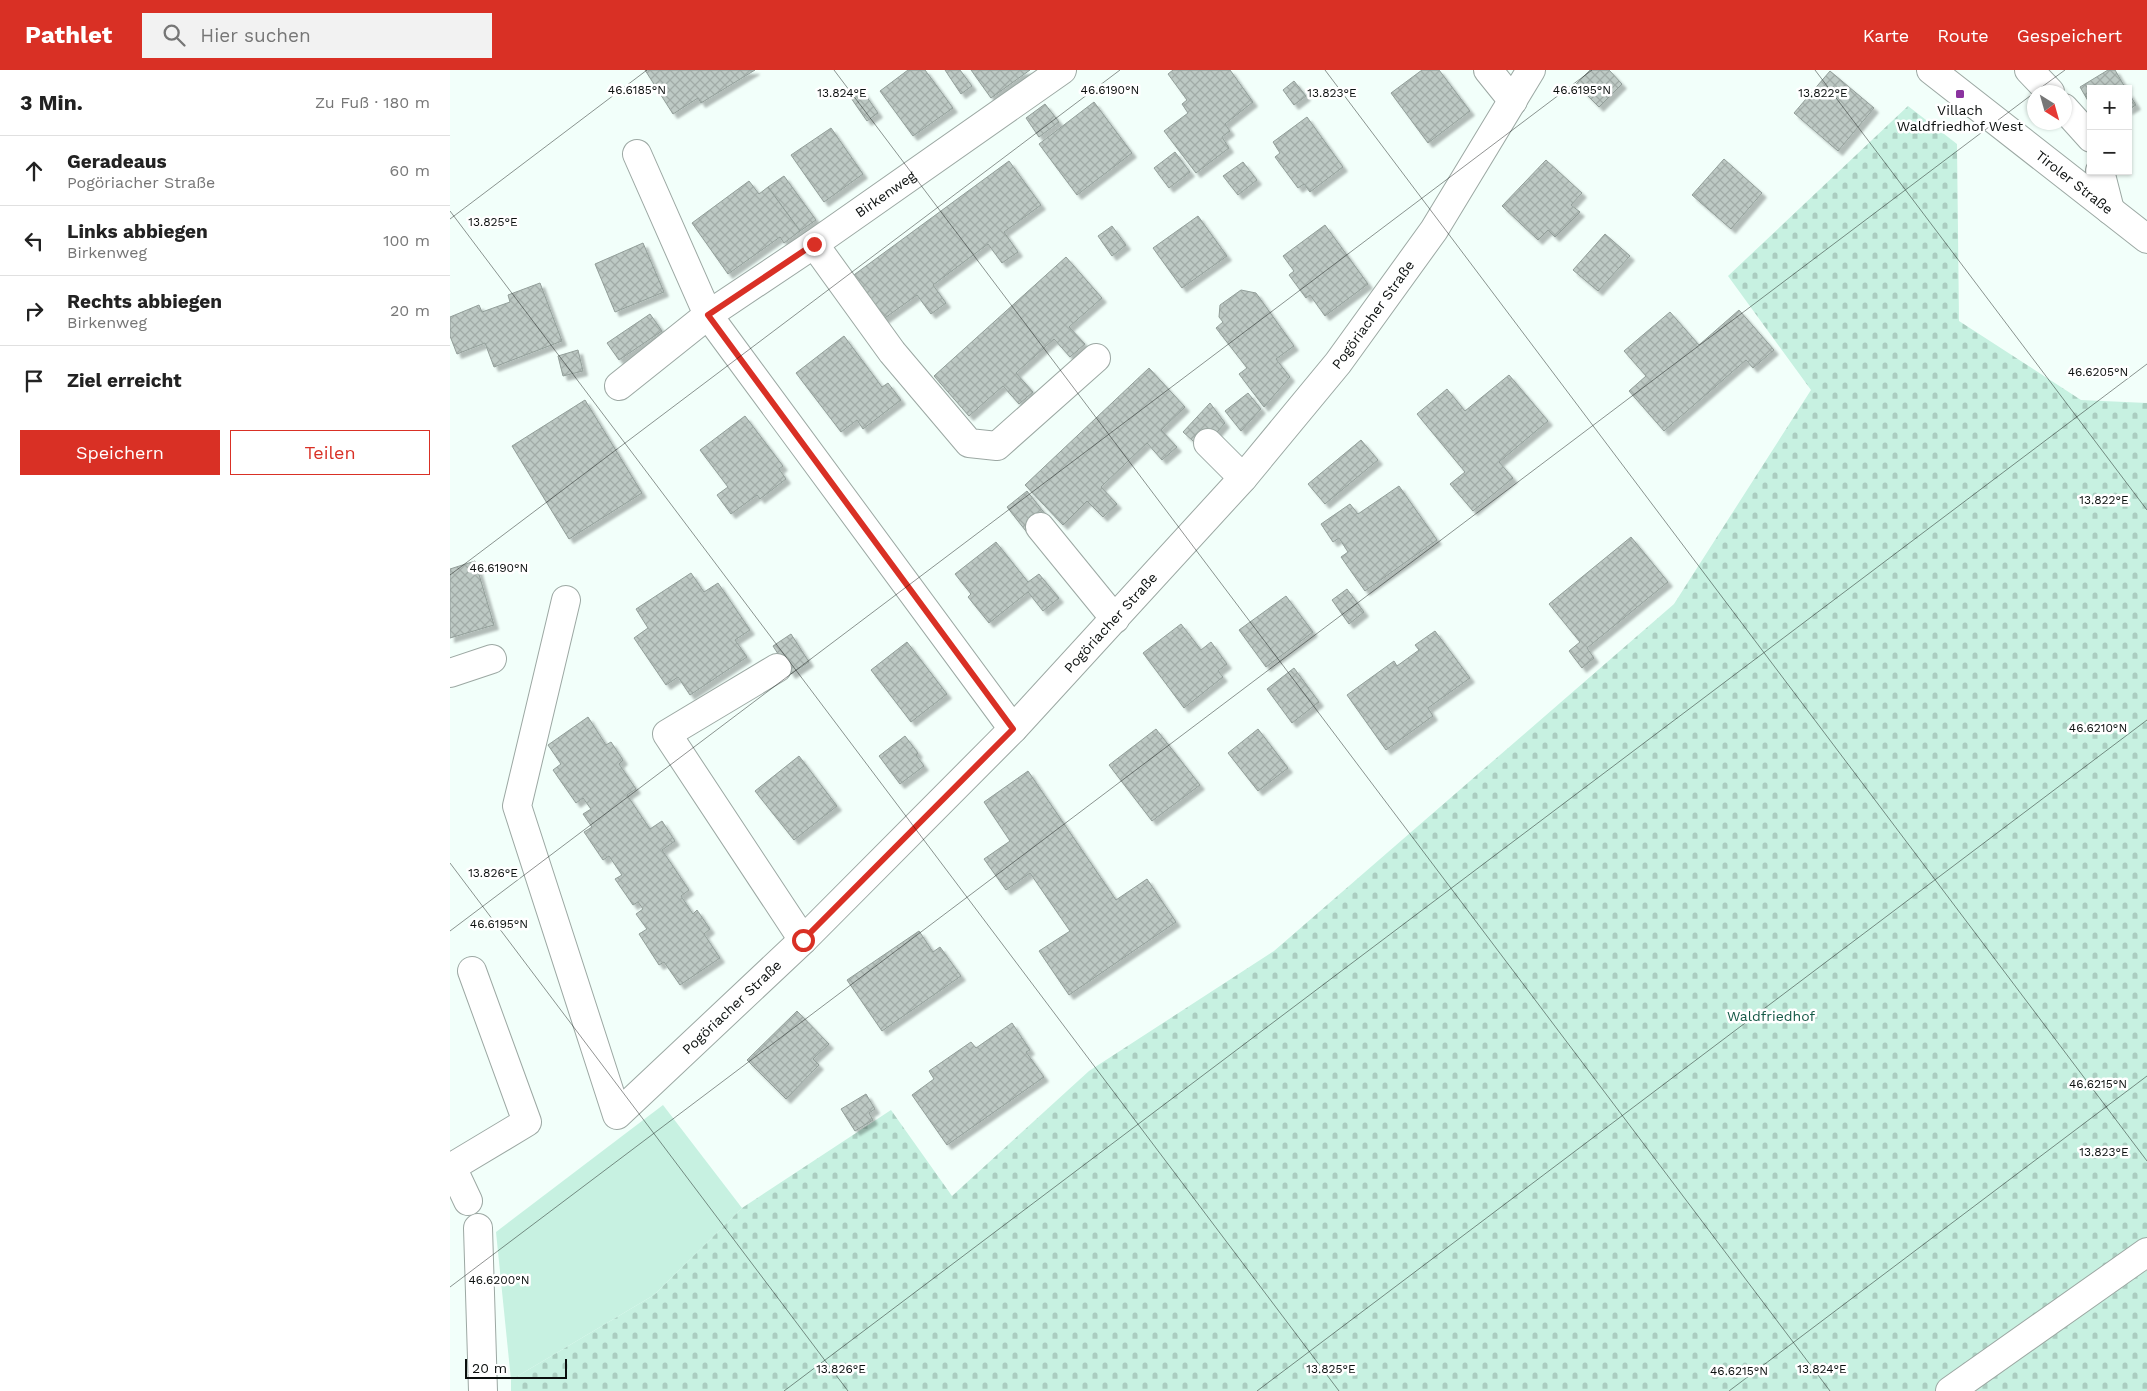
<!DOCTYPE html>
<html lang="de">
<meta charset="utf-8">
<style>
body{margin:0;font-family:"Work Sans",sans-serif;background:#f2f2f2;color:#222}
.controls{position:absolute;right:15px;top:15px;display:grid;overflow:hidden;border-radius:0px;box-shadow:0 1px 4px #0004}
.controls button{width:45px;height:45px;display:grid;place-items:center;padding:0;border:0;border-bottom:1px solid #e0e0e0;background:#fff;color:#222;font:25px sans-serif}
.compass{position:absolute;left:1577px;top:15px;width:45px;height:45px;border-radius:50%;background:#fff;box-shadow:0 1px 4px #0004;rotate:143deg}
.scale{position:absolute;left:15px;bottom:12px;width:102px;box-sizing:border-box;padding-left:5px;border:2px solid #0b0f0e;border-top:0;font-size:14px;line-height:18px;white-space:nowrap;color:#0b0f0e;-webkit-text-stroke:4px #fff;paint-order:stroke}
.stop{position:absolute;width:15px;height:15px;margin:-11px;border:4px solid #d93025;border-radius:50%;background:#fff}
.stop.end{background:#d93025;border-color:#fff;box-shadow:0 1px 5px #0008}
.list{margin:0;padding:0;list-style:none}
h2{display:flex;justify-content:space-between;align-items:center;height:65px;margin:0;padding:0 20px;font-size:21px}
h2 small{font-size:16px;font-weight:400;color:#767676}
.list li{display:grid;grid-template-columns:32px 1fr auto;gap:15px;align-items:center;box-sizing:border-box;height:70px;padding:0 20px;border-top:1px solid #e0e0e0}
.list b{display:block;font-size:19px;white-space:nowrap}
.list p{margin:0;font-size:16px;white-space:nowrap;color:#767676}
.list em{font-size:16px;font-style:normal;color:#767676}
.actions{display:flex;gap:10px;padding:15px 20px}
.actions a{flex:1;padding:11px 0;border:1px solid #d93025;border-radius:0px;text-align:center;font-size:18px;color:#d93025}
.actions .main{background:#d93025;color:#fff}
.icon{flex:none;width:28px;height:28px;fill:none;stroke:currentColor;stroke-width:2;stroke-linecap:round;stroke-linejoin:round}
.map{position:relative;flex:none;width:1697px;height:1321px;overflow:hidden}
header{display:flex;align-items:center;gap:30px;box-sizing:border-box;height:70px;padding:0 25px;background:#d93025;color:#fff}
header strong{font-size:24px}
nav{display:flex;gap:28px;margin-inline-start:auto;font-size:18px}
.search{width:350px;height:45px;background:#f2f2f2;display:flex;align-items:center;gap:12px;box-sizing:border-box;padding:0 18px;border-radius:0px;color:#767676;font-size:19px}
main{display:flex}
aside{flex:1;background:#fff}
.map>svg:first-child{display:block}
</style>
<header>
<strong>Pathlet</strong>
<div class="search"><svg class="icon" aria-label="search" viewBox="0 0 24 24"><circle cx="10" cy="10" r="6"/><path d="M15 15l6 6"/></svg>Hier suchen</div>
<nav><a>Karte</a><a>Route</a><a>Gespeichert</a></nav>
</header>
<main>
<aside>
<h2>3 Min.<small>Zu Fuß · 180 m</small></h2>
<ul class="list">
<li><svg class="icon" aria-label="ahead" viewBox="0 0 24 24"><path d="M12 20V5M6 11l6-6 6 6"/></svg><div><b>Geradeaus</b><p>Pogöriacher Straße</p></div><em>60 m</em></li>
<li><svg class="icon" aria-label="left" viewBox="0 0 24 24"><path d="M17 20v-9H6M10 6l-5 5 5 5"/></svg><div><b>Links abbiegen</b><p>Birkenweg</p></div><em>100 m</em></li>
<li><svg class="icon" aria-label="right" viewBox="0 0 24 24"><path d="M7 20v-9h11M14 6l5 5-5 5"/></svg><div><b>Rechts abbiegen</b><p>Birkenweg</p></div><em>20 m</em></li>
<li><svg class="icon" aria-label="arrive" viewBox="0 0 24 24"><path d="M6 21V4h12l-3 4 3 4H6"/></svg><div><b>Ziel erreicht</b></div></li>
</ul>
<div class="actions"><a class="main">Speichern</a><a>Teilen</a></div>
</aside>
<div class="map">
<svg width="1697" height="1321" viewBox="0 0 1697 1321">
<defs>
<pattern id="cemetery-stones" width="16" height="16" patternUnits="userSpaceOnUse" patternTransform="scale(1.25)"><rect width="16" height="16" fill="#c7f1e1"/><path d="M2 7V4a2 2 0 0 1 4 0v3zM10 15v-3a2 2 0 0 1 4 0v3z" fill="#aacdc0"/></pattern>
<pattern id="building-cross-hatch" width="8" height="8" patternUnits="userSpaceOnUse" patternTransform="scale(1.25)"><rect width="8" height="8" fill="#bdc9c4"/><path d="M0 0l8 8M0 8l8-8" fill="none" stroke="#a1aba7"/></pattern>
<filter id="shadow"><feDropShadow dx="4.5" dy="4.5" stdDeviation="1" flood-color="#0004"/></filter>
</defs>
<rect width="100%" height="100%" fill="#f2fffa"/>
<path fill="#c7f1e1" d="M213,1035L292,1138L204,1225L61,1310L46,1162Z"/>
<path fill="url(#cemetery-stones)" d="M1458,36L1507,74L1509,251L1631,330L1697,333V1321H61V1310L204,1225L292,1138L441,1040L502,1126L639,1001L824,881L1224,534L1361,320L1278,206Z"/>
<g fill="url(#building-cross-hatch)" stroke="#929e99" filter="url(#shadow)">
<path d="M195,0H305L251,33L248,28L223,44Z"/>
<path d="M458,0H475L503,38L463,66L430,21Z"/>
<path d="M495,0H510L522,16L511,24Z"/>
<path d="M521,0H580L541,28Z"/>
<path d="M723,0H780L803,32L775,54L780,61L772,67L779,78L746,103L714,61L738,43L732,34L737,30L718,4Z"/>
<path d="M972,0H989L1020,41L978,73L941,23Z"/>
<path d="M1140,0H1159L1172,14L1149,37L1126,14Z"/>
<path d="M1658,0H1665L1676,19H1641V36L1630,17Z"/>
<path d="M1380,1L1424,38L1388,81L1344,43Z"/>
<path d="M844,11L856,26L844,35L833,20Z"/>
<path d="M412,20L428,43L417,51L401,28Z"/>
<path d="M1678,22L1686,35L1678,40Z"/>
<path d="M644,32L682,83L627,125L589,74Z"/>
<path d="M595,34L609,52L589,67L576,48Z"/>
<path d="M857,47L893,97L860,122L854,114L848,118L825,87L830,83L823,72Z"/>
<path d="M381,58L413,104L374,132L341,85Z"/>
<path d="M725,82L740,102L719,118L704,98Z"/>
<path d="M1274,89L1312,123L1281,159L1242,125Z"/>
<path d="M1096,90L1132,123L1121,135L1130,142L1105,167L1098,160L1088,170L1052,136Z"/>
<path d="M559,91L591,135L554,162L568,182L552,193L538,174L483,215L496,233L481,244L467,225L428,253L397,210Z"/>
<path d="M793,92L807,110L788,125L773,106Z"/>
<path d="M334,106L366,150L350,161L318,117Z"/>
<path d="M299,111L309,124L318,117L350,161L334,173L330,167L278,204L242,153Z"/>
<path d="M748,146L777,186L732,218L703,178Z"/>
<path d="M875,155L918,214L875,246L860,225L856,228L839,205L844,201L833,186Z"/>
<path d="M662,156L676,175L662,186L648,166Z"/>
<path d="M1155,164L1180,186L1148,221L1123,200Z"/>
<path d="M193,173L214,222L165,242L145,194Z"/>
<path d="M616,187L652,228L619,257L635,274L620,287L604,269L566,303L583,322L569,334L553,316L519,346L484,306Z"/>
<path d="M90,213L112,271L44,297L35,273L7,284L0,266V247L29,235L32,242L60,232L58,225Z"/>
<path d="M791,220L806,223L844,276L826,289L840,307L814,337L789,304L797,298L766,258L773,252L769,247L770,235Z"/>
<path d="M1289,240L1324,280L1303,298L1296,290L1214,361L1179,321L1196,306L1174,281L1220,242L1249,275Z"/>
<path d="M200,244L212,261L169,290L157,273Z"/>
<path d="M394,266L432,317L438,313L451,330L413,359L407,350L391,362L346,303Z"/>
<path d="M128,280L133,301L113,306L108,286Z"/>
<path d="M699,298L735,337L711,360L727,377L712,390L697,373L651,417L667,434L653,447L637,431L613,455L575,415Z"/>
<path d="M1059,305L1098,351L1049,392L1063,408L1023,441L1000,414L1015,402L967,344L997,319L1015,341Z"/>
<path d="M798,323L811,339L791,361L775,341Z"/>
<path d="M135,330L192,423L119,469L62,376Z"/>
<path d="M760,333L775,353L752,379L733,362Z"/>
<path d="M295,346L333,396L329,399L336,409L310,429L307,425L281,444L267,425L278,417L250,380Z"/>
<path d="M911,370L928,390L875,434L858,414Z"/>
<path d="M949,416L987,470L915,521L891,487L898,482L889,468L883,472L871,454L900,434L908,444Z"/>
<path d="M577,421L600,450L579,465L557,437Z"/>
<path d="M1181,467L1218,512L1137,578L1144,588L1132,598L1119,581L1130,572L1099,534Z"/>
<path d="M546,472L578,512L589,504L609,528L593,541L578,522L539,553L518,527L521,524L505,504Z"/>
<path d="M25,491L44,555L0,568V499Z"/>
<path d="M241,503L254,522L268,513L300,560L285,570L297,587L240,625L228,607L216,615L184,568L198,558L186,539Z"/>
<path d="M897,519L914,542L899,554L882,530Z"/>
<path d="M836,526L863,562L816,597L789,560Z"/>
<path d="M731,554L751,580L761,572L777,594L768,601L773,607L734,638L693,583Z"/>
<path d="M985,561L1020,608L978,638L983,646L936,680L897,625L944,591L947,596L969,580L965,575Z"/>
<path d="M341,564L359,592L341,604L323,576Z"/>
<path d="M457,572L497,624L461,652L421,600Z"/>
<path d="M844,598L869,632L842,653L817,619Z"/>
<path d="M138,647L156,675L161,672L173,690L169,694L186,719L177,725L200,759L212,751L225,771L212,780L239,820L231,826L243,844L247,840L260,859L254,864L270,888L230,915L214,892L209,895L189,864L197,859L186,844L193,839L188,832L183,835L165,809L172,805L159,786L153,790L134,762L142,757L133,744L141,739L133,728L126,733L103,700L111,694L98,675Z"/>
<path d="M706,659L750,715L702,751L659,695Z"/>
<path d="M808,659L838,698L808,721L778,683Z"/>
<path d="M455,666L468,683L466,685L474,696L450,714L429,686Z"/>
<path d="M349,686L387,736L344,770L305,721Z"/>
<path d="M578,701L666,830L697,809L726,852L619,925L589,881L620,861L580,803L556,820L534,789L560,771L534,732Z"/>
<path d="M469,861L483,882L490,877L511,906L432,961L397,910Z"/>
<path d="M347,941L379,974L363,989L369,995L336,1029L297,990Z"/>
<path d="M562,953L580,980L576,982L594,1007L497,1075L462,1025L484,1009L479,1001L521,972L526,978Z"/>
<path d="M416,1024L425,1039L419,1043L423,1050L405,1061L391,1039Z"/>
</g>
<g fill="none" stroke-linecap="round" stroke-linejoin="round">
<g stroke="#9ca8a3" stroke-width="30">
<g id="minor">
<path d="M1038,0L1063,31"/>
<path d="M1579,0L1600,22"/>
<path d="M1614,38L1641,68"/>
<path d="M1650,101L1660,140"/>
<path d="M364,174L442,282L519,373L547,376L646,288"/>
<path d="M169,316L258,245L187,84"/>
<path d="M758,373L793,408"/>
<path d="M590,457L665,549"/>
<path id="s1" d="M116,530L67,736L167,1045L353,870L563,659L793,408L888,293L984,160L1081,0"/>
<path d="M327,598L217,664L353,870"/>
<path d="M0,603L42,589"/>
<path id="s2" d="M563,659L258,245L364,174L612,0"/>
<path d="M18,1131L2,1097L77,1052L22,901"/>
<path d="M28,1158L33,1321"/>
<path d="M1500,1321L1697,1182"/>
</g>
</g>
<g stroke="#9ca8a3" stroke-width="30">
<g id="major">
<path id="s3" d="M1481,0L1697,169"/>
</g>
</g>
<use href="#minor" stroke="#fff" stroke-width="28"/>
<use href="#major" stroke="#fff" stroke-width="28"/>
</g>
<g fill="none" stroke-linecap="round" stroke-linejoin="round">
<path stroke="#d93025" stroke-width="6" d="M353,870L563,659L258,245L364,174"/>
</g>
<path fill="none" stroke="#0b0f0e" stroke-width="1" stroke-opacity="0.45" d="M384,0L1380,1321M875,0L1697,1091M1365,0L1697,440M1585,22L1615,0M0,141L889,1321M0,149L197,0M0,505L670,0M0,793L398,1321M0,861L1142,0M0,1217L1584,23M334,1321L1697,294M807,1321L1697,650M1279,1321L1697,1006"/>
<rect fill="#8b339f" stroke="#fff" stroke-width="2" x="1505" y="19" width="10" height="10" rx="2.5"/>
<g text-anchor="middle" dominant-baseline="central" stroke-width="5" stroke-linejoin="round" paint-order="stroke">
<g font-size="14" fill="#0b0f0e" stroke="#fff">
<text x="1510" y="40">Villach<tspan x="1510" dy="16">Waldfriedhof West</tspan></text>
</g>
<g font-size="14" fill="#0b0f0e" stroke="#fff">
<text stroke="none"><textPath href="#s3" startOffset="182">Tiroler Straße</textPath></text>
<text stroke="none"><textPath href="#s2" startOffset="729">Birkenweg</textPath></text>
<text stroke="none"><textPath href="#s1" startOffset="1639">Pogöriacher Straße</textPath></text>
<text stroke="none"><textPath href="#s1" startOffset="1234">Pogöriacher Straße</textPath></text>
<text stroke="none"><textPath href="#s1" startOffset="694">Pogöriacher Straße</textPath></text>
</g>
<g font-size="14" fill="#145946" stroke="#fff">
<text x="1321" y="946">Waldfriedhof</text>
</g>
</g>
<g font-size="12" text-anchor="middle" fill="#0b0f0e" stroke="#fff" stroke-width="5" stroke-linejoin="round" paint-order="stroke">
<text x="187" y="24">46.6185°N</text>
<text x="660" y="24">46.6190°N</text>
<text x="1132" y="24">46.6195°N</text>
<text x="882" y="27">13.823°E</text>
<text x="392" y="27">13.824°E</text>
<text x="1373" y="27">13.822°E</text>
<text x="43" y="156">13.825°E</text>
<text x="1648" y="306">46.6205°N</text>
<text x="1654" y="434">13.822°E</text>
<text x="49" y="502">46.6190°N</text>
<text x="1648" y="662">46.6210°N</text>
<text x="43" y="807">13.826°E</text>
<text x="49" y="858">46.6195°N</text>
<text x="1648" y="1018">46.6215°N</text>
<text x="1654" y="1086">13.823°E</text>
<text x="49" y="1214">46.6200°N</text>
<text x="391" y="1303">13.826°E</text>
<text x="881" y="1303">13.825°E</text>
<text x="1372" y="1303">13.824°E</text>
<text x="1289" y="1305">46.6215°N</text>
</g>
</svg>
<div class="controls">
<button>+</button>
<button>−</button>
</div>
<svg class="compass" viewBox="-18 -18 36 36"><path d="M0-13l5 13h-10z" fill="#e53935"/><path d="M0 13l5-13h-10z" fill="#767676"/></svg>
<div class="scale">20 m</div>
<div class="stop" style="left:353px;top:870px"></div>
<div class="stop end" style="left:364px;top:174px"></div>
</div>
</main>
